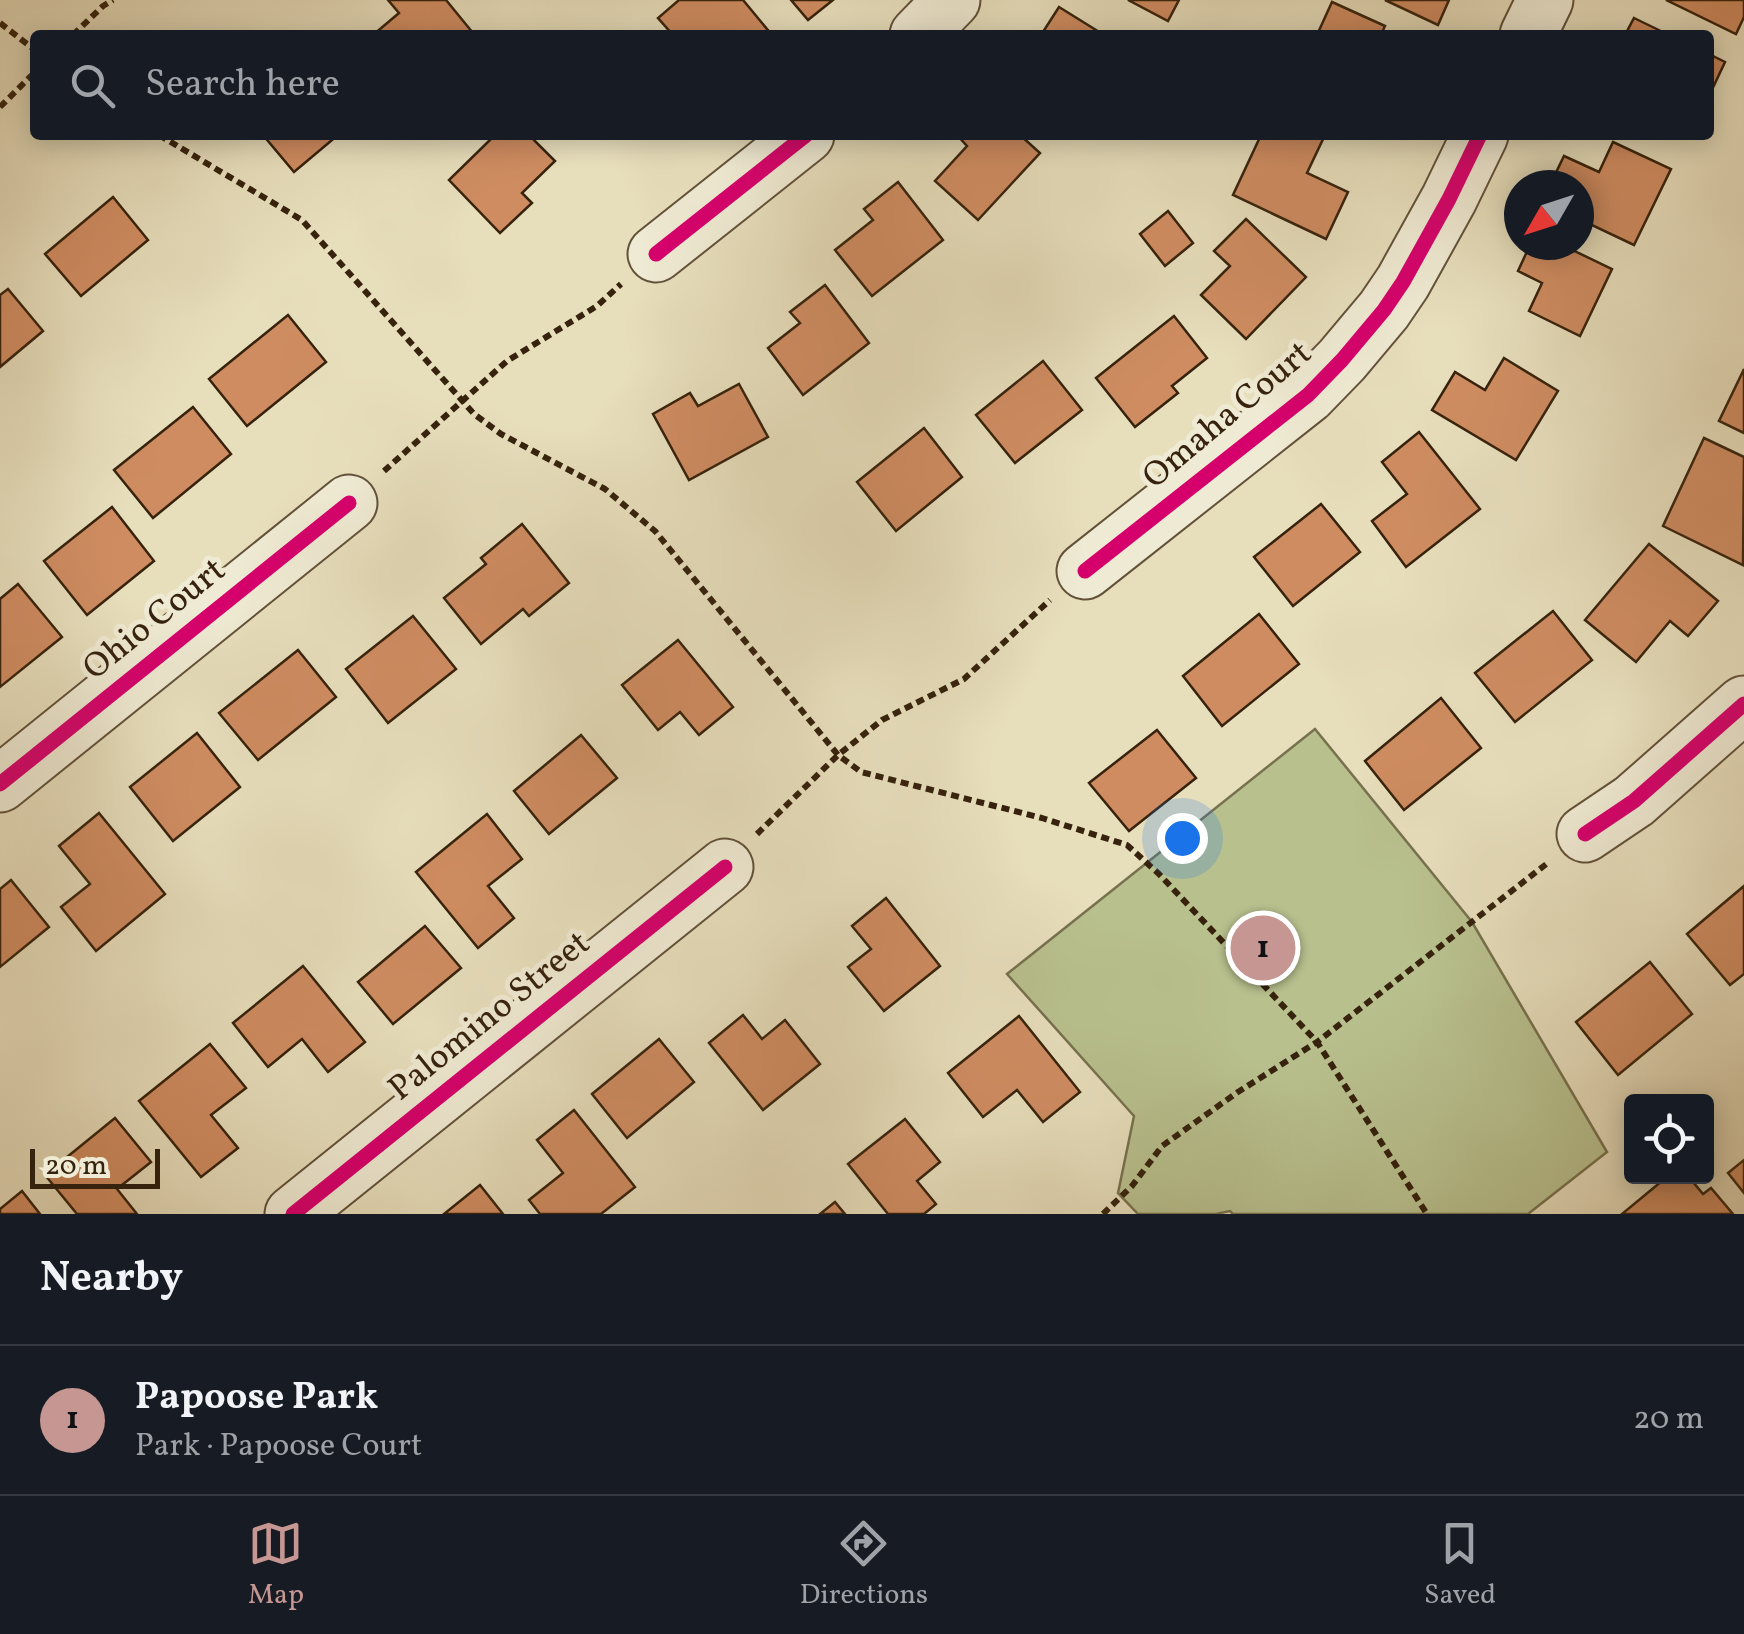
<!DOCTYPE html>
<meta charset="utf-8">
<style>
body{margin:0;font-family:Vollkorn,serif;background:#20242c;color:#f1f3f6}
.controls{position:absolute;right:30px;bottom:30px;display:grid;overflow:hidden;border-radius:10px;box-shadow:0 5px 25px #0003}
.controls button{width:90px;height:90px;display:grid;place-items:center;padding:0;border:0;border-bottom:2px solid #363941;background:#171b24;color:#f1f3f6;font:50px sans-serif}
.compass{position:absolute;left:1504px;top:170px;width:90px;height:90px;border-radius:50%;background:#171b24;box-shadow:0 5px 25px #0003;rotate:231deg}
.scale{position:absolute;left:30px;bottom:25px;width:130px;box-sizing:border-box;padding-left:10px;border:5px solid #36220d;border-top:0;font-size:28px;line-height:35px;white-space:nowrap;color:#36220d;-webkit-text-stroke:8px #efead3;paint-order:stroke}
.you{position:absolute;left:1182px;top:838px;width:35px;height:35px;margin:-25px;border:8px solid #fff;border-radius:50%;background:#1a73e8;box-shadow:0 0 0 15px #1a73e833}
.badge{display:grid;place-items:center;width:65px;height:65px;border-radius:50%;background:#c59692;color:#111;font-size:32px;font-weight:700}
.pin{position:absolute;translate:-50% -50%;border:5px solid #fff;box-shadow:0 2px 10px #0006}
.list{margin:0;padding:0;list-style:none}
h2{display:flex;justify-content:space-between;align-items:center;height:130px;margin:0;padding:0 40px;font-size:42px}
h2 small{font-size:32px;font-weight:400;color:#9ea1a6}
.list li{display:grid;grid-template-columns:65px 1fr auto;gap:30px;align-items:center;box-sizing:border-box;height:150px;padding:0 40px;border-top:2px solid #363941}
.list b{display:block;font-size:38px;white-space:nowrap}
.list p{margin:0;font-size:32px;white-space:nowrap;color:#9ea1a6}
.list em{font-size:32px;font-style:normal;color:#9ea1a6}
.icon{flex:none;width:55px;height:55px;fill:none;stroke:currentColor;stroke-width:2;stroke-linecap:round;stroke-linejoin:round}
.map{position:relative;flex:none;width:1744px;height:1214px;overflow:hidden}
.search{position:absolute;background:#171b24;box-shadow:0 5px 25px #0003;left:30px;right:30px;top:30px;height:110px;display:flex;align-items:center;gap:25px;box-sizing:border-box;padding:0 35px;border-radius:10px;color:#9ea1a6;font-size:38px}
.sheet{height:280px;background:#171b24}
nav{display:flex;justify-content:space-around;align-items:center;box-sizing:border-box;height:140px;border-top:2px solid #363941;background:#171b24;font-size:28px;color:#9ea1a6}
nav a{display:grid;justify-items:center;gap:5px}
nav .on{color:#c59692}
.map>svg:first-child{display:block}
</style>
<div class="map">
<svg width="1744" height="1214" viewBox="0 0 1744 1214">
<rect width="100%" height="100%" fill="#e7debc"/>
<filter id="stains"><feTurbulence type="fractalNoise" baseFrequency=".002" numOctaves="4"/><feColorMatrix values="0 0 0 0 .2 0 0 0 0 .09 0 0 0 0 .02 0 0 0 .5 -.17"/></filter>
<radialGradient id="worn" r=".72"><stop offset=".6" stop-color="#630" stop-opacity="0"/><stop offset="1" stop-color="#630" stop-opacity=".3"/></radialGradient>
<path fill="#b8c08e" stroke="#77714e" stroke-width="2.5" d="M1315,729L1472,922L1607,1152L1528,1214H1233L1230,1211L1216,1214H1138L1118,1193L1134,1116L1007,974Z"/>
<g fill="#cf8c61" stroke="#36220d" stroke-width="2.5">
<path d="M388,0H446L473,33L373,35L399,13Z"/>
<path d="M679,0H743L772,35H673L658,18Z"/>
<path d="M791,0H833L808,20Z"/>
<path d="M1128,0H1179L1168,21Z"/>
<path d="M1385,0H1449L1438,25Z"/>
<path d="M1666,0H1744V17L1736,34Z"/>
<path d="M1332,2L1385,26L1381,35H1317Z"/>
<path d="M1059,7L1104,35H1041Z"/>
<path d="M1634,18L1669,35H1625Z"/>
<path d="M1709,54L1725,62L1709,96Z"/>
<path d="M263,135H338L294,172Z"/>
<path d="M495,135H529L555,161L522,193L532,203L500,233L449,180Z"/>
<path d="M1020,135L1040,153L978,220L935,181L967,146L957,135Z"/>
<path d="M1261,135H1325L1307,173L1348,192L1326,239L1233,195Z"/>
<path d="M1613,142L1671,169L1634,245L1579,219V185H1550L1564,156L1599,172Z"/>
<path d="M898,182L943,240L872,296L835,250L873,220L864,209Z"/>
<path d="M113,197L148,240L81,296L45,254Z"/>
<path d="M1168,211L1193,243L1165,266L1140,234Z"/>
<path d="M1246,219L1306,277L1246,339L1201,295L1230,266L1214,251Z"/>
<path d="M1530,245H1562L1612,269L1580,336L1529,311L1542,283L1518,271Z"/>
<path d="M825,285L869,343L803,395L768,348L800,323L790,312Z"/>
<path d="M8,289L43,331L0,367V295Z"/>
<path d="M288,315L326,362L247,426L209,379Z"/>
<path d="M1174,316L1207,358L1172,386L1178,393L1135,427L1096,378Z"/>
<path d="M1504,358L1558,391L1516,460L1432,410L1455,372L1485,390Z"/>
<path d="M1043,361L1082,410L1015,463L976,415Z"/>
<path d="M1744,369V433L1719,421Z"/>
<path d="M739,384L768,437L689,480L653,414L690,393L698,406Z"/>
<path d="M193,407L231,454L153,518L114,470Z"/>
<path d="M924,428L962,477L896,531L857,482Z"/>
<path d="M1419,432L1480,509L1406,567L1372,521L1407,494L1382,462Z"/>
<path d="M1704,438L1744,457L1743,565L1663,526Z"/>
<path d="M1321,504L1360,552L1293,606L1254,557Z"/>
<path d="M112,507L154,561L87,615L44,561Z"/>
<path d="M522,524L569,583L529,616L523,609L481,644L444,598L486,564L481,558Z"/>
<path d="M1649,544L1718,601L1688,636L1670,621L1636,662L1585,620Z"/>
<path d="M18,584L62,637L0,687V599Z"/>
<path d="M1553,611L1592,660L1515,722L1475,673Z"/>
<path d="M1259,614L1299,664L1222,726L1183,676Z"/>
<path d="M413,616L456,669L388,723L346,669Z"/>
<path d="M678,640L733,707L699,735L680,712L658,730L622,685Z"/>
<path d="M298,650L336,697L258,760L219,713Z"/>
<path d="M1441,698L1481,748L1404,810L1365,761Z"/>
<path d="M1157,730L1196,778L1129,831L1089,783Z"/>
<path d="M197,733L240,787L173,841L130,787Z"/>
<path d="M581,735L617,778L549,834L514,791Z"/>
<path d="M99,813L165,894L96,951L61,907L90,884L59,846Z"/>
<path d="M487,814L522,859L488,886L514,918L478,948L416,872Z"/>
<path d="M11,880L49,927L0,967V889Z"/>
<path d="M1744,886V974L1730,985L1687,934Z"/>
<path d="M886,898L940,966L884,1011L848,967L871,949L852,926Z"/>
<path d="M425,926L461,968L393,1024L358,982Z"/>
<path d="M1650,962L1692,1014L1618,1075L1576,1022Z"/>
<path d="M303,966L365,1042L328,1072L302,1039L268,1067L233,1023Z"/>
<path d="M743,1015L762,1039L785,1020L820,1064L763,1110L709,1043Z"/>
<path d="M1019,1016L1080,1092L1043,1122L1017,1090L983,1117L948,1073Z"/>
<path d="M659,1039L694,1082L627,1138L592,1094Z"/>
<path d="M210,1044L246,1088L211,1115L238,1148L201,1177L139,1101Z"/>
<path d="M574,1110L635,1187L601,1214H540L529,1200L563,1173L537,1140Z"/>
<path d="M115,1118L151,1162L117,1189L137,1214H77L45,1175Z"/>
<path d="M905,1119L940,1162L917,1181L936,1204L924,1214H888L848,1164Z"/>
<path d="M1744,1160V1193L1728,1173Z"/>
<path d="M1668,1176H1688L1703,1194L1711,1188L1733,1214H1622Z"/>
<path d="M480,1185L503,1214H444Z"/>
<path d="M22,1191L40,1214H0V1209Z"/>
<path d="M835,1202L845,1214H820Z"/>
</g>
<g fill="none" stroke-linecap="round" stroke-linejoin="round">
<g stroke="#625139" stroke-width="59">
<g id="minor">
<path d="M918,35L952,0"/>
<path d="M1528,35L1545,0"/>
<path d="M656,254L806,135"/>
<path d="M1085,571L1308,395L1342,360L1384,310L1403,282L1449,199L1480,135"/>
<path d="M0,784L349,503"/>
<path d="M1585,834L1634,801L1744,704"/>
<path d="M293,1214L725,867"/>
</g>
</g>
<g stroke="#36220d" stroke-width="6" stroke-dasharray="8 5" stroke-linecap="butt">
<path d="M0,23L35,50"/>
<path d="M73,35L103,6L113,0"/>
<path d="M0,107L35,72"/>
<path d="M159,135L302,220L474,414L501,434L605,489L655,531L838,755L861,772L1042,818L1127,845L1159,874L1317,1042L1427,1214"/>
<path d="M384,471L507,361L597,306L621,284"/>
<path d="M757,834L838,755L882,720L964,679L1050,600"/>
<path d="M1103,1214L1132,1186L1162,1146L1238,1092L1317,1042L1549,862"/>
</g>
<use href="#minor" stroke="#efead3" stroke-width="55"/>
<g stroke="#efead3" stroke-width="21">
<g id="cycleway">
<path d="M656,254L806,135"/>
<path d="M1085,571L1308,395L1342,360L1384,310L1403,282L1449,199L1480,135"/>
<path d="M0,784L349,503"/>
<path d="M1585,834L1634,801L1744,704"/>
<path d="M293,1214L725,867"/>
</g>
</g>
<use href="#cycleway" stroke="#d6006c" stroke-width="15"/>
</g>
<g text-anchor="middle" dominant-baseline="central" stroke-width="10" stroke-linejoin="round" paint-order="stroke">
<g font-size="35" fill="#36220d" stroke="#efead3">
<text transform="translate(1228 416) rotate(-40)">Omaha Court</text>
<text transform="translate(155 620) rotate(-39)">Ohio Court</text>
<text transform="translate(490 1017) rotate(-39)">Palomino Street</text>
</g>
</g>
<rect width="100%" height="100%" filter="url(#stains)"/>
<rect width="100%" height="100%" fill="url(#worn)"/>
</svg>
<div class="controls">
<button><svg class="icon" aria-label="locate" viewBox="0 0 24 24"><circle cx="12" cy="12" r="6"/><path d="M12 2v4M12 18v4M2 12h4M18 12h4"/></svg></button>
</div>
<svg class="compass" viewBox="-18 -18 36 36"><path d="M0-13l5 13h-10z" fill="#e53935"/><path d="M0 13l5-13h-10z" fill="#9ea1a6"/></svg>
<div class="scale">20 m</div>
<div class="you"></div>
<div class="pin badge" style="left:1263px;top:948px">1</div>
<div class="search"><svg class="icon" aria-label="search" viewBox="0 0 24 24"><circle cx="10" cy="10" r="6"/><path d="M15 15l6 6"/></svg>Search here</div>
</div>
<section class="sheet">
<h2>Nearby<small></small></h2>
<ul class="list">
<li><span class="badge">1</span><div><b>Papoose Park</b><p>Park · Papoose Court</p></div><em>20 m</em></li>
</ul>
</section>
<nav>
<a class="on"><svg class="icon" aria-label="map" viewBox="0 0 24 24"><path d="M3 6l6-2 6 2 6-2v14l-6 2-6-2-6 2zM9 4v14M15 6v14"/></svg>Map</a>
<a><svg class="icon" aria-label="directions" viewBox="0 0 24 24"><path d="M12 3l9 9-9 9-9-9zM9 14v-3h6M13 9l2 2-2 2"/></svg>Directions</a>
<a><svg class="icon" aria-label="saved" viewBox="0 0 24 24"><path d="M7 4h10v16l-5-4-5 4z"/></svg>Saved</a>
</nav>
